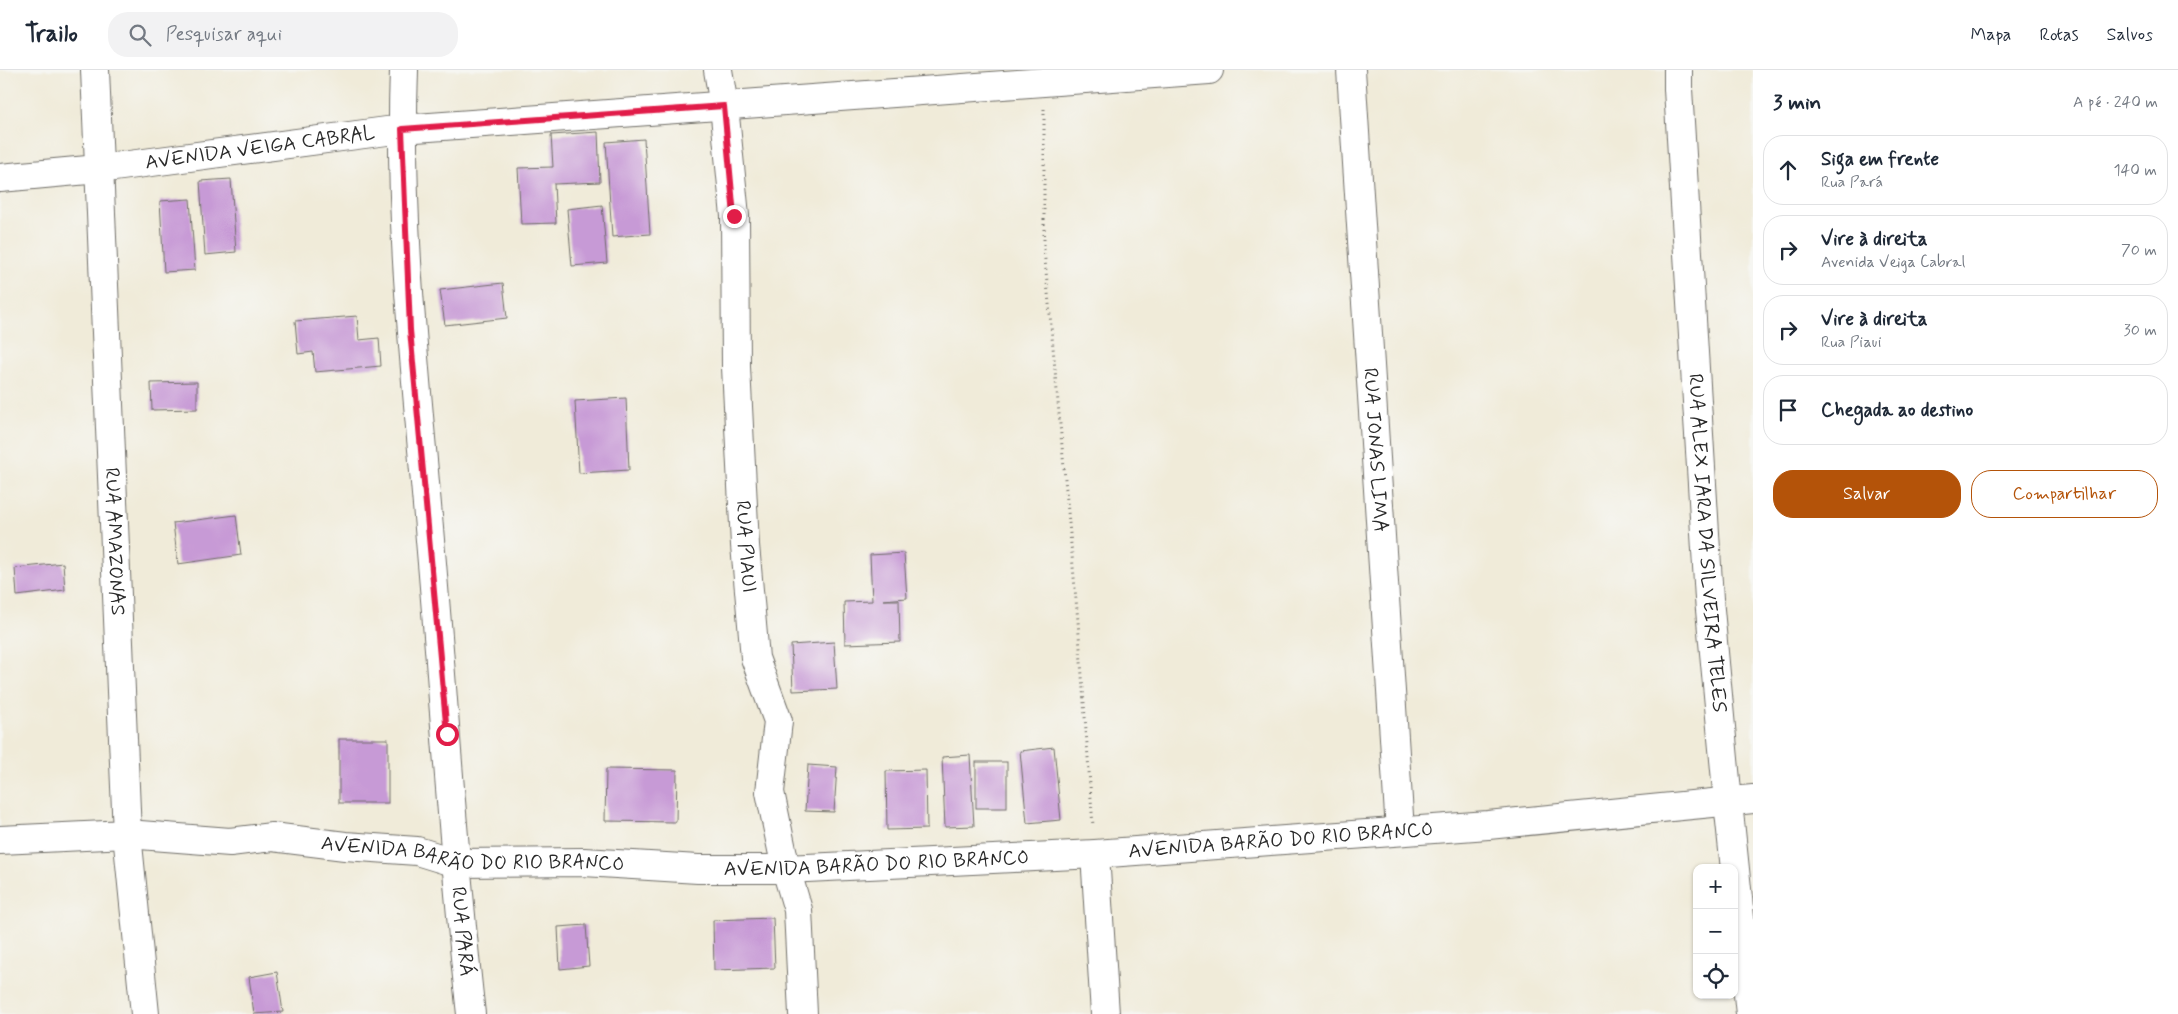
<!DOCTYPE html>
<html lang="pt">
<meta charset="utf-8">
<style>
body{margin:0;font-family:Mynerve,sans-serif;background:#f2f2f3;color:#1f2937}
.controls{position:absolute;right:15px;bottom:15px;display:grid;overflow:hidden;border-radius:10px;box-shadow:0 1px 4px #0004}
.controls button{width:45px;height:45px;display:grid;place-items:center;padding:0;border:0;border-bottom:1px solid #e0e1e3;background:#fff;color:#1f2937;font:25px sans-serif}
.stop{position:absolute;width:15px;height:15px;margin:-11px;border:4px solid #e11d48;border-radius:50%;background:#fff}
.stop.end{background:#e11d48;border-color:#fff;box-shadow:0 1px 5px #0008}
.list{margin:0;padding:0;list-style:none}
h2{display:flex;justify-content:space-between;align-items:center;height:65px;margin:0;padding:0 20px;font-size:21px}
h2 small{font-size:16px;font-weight:400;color:#747a83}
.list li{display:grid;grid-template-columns:32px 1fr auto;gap:15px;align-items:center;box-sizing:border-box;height:70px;margin:0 10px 10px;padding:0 10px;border:1px solid #e0e1e3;border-radius:20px}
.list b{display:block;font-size:19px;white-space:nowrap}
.list p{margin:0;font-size:16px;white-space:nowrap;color:#747a83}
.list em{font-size:16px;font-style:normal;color:#747a83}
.actions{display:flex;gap:10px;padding:15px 20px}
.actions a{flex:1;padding:11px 0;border:1px solid #b45309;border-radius:20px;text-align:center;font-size:18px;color:#b45309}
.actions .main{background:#b45309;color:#fff}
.icon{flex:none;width:28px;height:28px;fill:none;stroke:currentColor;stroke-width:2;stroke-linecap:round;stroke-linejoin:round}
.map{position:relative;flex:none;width:1753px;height:944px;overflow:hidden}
header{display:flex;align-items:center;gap:30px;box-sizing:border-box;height:70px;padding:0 25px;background:#fff;border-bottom:1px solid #e0e1e3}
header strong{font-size:24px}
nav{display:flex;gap:28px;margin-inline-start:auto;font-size:18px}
.search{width:350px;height:45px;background:#f2f2f3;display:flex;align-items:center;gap:12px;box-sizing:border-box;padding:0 18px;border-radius:20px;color:#747a83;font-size:19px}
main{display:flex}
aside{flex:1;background:#fff}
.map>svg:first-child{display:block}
</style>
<header>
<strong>Trailo</strong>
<div class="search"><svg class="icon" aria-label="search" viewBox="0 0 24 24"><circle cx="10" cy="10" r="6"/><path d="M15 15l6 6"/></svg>Pesquisar aqui</div>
<nav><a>Mapa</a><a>Rotas</a><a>Salvos</a></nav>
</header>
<main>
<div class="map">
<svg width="1753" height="944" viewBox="0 0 1753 944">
<rect width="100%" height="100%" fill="#f6f6f2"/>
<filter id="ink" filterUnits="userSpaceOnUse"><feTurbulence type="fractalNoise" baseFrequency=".02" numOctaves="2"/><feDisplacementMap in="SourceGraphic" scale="10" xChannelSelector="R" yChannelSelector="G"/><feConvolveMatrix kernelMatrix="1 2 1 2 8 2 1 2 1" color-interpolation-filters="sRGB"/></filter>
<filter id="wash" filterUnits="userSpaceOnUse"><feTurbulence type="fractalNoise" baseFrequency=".0096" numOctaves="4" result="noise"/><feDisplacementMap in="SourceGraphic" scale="20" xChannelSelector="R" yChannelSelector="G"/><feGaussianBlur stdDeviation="1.12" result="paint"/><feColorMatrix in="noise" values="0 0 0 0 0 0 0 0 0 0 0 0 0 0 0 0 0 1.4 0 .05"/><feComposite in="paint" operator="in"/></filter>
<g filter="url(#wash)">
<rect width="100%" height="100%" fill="#f0ebd9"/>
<g id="blocks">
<g fill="#c79ad6">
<path d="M598,62L600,112L554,114L556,153L521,154L518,98L553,97L551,65Z"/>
<path d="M644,69L650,164L612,167L606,72Z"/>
<path d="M231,109L236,182L205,185L200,111Z"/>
<path d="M190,129L195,200L164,202L160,131Z"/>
<path d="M602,135L607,193L572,196L567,139Z"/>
<path d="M503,213L507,248L445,255L440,220Z"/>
<path d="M357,246L359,270L379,268L381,296L315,302L313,282L298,284L295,251Z"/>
<path d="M197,312V339L152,340L151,313Z"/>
<path d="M626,328L629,400L579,403L575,331Z"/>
<path d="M236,445L241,485L178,494L173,453Z"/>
<path d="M904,483L907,528L883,530H899L900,572L845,574L844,532L872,531L870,485Z"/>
<path d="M63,493L65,520L17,526L15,498Z"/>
<path d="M834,572L837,619L793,621L791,575Z"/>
<rect x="339" y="669" width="49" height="64"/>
<path d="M1054,677L1061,750L1027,753L1020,681Z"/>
<path d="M970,685L974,756L945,757L942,687Z"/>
<rect x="976" y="692" width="31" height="46"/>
<path d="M808,695L837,697L834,742L805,741Z"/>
<path d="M606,699L677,700L676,752L605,751Z"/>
<path d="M926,700L927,759L887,760L886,701Z"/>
<path d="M773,848L775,898L714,900L713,850Z"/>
<path d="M586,855L589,896L560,899L558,857Z"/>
<path d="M277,902L283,942L254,944L249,907Z"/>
</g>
</g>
</g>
<g filter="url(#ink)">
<use href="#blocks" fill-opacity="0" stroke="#706e68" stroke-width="1"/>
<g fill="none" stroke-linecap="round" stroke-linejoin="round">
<g stroke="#706e68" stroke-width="30">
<g id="minor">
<path id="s1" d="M95,0L127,764L145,944"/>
<path id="s2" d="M404,0C398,157 417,314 430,470C444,628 453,786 471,944"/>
<path id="s3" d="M718,0L724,36L735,146L736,297L745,475L755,588L778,651L770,722L786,799L798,840L803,944"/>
<path id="s4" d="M1351,0L1400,761"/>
<path id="s5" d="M1678,0V19L1709,529L1728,732L1750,944"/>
<path id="s6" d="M0,108L99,99L402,59L1209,0"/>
<path id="s7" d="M0,770L127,764L230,772L272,767L345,776L417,781L456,793L584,792L698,799H786L1095,784L1488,755L1753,729"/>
<path d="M1095,784L1105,944"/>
</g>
</g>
<path stroke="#706e68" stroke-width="3" stroke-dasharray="1 4" stroke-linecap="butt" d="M1044,39V179L1078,551L1093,756"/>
<use href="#minor" stroke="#fff" stroke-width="28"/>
</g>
</g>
<g fill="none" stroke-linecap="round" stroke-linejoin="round" filter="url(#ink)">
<path stroke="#e11d48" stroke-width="6" d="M447,664L410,260L402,59L724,36L734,146"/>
</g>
<g text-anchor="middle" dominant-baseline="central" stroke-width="5" stroke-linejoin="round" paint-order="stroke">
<g font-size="20" fill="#2b2b2b" stroke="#f6f6f2">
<text stroke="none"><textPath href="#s6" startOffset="262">AVENIDA VEIGA CABRAL</textPath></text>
<text stroke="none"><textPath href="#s4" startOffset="381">RUA JONAS LIMA</textPath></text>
<text stroke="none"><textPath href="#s1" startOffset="472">RUA AMAZONAS</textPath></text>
<text stroke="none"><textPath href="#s5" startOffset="474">RUA ALEX IARA DA SILVEIRA TELES</textPath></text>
<text stroke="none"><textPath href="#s3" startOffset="478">RUA PIAUI</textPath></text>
<text stroke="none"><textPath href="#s7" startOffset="1285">AVENIDA BARÃO DO RIO BRANCO</textPath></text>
<text stroke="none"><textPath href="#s7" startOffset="475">AVENIDA BARÃO DO RIO BRANCO</textPath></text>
<text stroke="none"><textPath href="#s7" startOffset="880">AVENIDA BARÃO DO RIO BRANCO</textPath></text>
<text stroke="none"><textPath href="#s2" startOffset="864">RUA PARÁ</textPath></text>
</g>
</g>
</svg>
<div class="controls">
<button>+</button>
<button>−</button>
<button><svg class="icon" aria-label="locate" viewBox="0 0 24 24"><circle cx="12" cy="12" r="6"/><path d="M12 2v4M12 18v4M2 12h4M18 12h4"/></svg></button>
</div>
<div class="stop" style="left:447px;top:664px"></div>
<div class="stop end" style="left:734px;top:146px"></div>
</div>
<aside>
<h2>3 min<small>A pé · 240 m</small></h2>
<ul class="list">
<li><svg class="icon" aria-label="ahead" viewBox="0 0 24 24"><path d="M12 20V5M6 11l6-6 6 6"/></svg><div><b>Siga em frente</b><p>Rua Pará</p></div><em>140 m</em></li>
<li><svg class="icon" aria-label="right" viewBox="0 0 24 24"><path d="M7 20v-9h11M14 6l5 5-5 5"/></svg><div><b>Vire à direita</b><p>Avenida Veiga Cabral</p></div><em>70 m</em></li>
<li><svg class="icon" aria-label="right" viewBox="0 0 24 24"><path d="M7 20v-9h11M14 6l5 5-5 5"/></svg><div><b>Vire à direita</b><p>Rua Piaui</p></div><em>30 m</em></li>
<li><svg class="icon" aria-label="arrive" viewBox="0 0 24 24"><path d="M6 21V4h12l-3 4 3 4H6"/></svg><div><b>Chegada ao destino</b></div></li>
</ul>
<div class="actions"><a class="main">Salvar</a><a>Compartilhar</a></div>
</aside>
</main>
